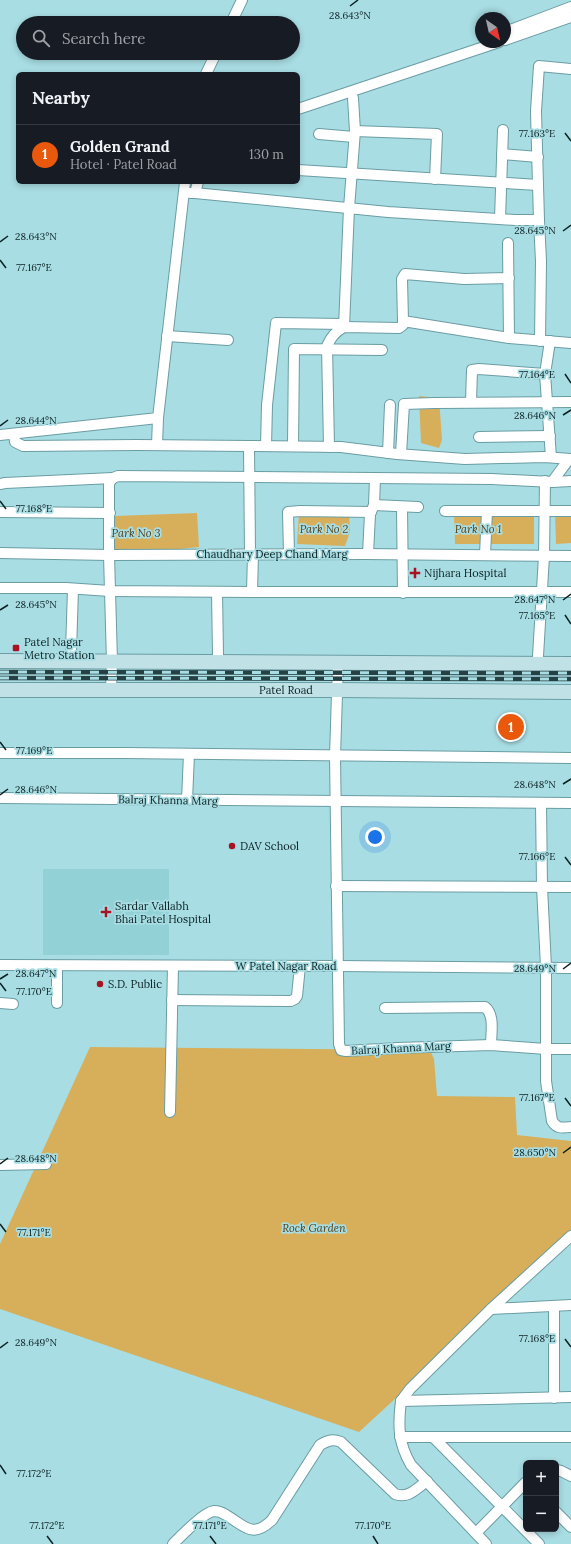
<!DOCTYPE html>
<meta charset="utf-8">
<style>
body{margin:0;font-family:Lora,serif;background:#242831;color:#f1f3f6}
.controls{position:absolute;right:12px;bottom:12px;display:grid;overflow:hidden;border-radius:6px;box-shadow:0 2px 6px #0003}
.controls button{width:36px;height:36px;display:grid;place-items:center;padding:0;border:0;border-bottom:1px solid #363941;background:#171b24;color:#f1f3f6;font:20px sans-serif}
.compass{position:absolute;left:475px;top:12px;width:36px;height:36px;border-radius:50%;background:#171b24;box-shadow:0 2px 6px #0003;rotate:146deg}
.you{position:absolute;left:375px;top:837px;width:14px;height:14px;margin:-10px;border:3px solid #fff;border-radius:50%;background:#1a73e8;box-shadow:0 0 0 6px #1a73e833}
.badge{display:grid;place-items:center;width:26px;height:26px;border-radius:50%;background:#ea580c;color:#fff;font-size:13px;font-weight:700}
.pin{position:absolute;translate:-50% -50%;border:2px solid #fff;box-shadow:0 1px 4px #0006}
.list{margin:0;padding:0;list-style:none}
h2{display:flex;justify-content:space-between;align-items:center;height:52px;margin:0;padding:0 16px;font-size:17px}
h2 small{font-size:13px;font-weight:400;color:#9ea1a6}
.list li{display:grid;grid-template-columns:26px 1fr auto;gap:12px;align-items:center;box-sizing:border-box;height:60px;padding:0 16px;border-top:1px solid #363941}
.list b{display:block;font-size:15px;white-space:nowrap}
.list p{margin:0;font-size:13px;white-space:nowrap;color:#9ea1a6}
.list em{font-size:13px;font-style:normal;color:#9ea1a6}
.icon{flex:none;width:22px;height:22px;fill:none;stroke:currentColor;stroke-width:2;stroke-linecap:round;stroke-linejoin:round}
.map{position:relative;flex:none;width:571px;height:1544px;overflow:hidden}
.search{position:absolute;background:#171b24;box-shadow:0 2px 6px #0003;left:16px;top:16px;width:284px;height:44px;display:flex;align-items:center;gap:10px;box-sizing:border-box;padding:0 14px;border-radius:22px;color:#9ea1a6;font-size:15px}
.panel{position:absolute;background:#171b24;box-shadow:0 2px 6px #0003;left:16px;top:72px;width:284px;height:112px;border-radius:6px}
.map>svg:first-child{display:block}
</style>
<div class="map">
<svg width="571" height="1544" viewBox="0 0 571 1544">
<rect width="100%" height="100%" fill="#a8dde3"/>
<rect fill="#92d2d7" x="43" y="869" width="126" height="86"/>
<g fill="#d7af5b">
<path d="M419,396L439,398L442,440L439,448L421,443Z"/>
<path d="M299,512L349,515L350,532L345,546L297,544Z"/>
<path d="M197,513L199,547L161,551L114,552L115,516Z"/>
<path d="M534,513V544H455L454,515Z"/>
<path d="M571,513V543L556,544L555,514Z"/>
<path d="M90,1047L430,1050L434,1059L437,1096L515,1097L517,1135L571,1141V1237L359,1432L0,1309V1244Z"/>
</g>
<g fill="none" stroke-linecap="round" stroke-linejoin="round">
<g stroke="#6a9da3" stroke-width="12">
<g id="minor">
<path d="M231,23L242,0"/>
<path d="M505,32L571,7"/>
<path d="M505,40L571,17"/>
<path d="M206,74L216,53"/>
<path d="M353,98L355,131"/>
<path d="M298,109L499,42"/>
<path d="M319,134L354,137"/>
<path d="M502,154L538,157"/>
<path d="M298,170L538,185L539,220"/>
<path d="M538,185L536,111L539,66L571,69"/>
<path d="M190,193H195L198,182"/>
<path d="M195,193L388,212L515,220H539L541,261L540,341"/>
<path d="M500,219L503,130"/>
<path d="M508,243L509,338"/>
<path d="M403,321L402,279L405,274L464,279L509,278"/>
<path d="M344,327L349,208L355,131L437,134L435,179"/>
<path d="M167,336L228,340"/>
<path d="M550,341L545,374L551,457"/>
<path d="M471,402L472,370L479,369L545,374"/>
<path d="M14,434L15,442L23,446L137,445L249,446L250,554"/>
<path d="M0,435L158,418L185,182"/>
<path d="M479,437L550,436"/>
<path d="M157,445L158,418"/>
<path d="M249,446L341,447L397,454L465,459L544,457L571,459"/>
<path d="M266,446L267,405L276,323L344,324"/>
<path d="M293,446L294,349L382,350"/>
<path d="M329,447L327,346C331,337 335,332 344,327L399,328L403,325V321L509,338L571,343"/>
<path d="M388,453L390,405"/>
<path d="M401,454L404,404L434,403L571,402"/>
<path d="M552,482L569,459"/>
<path d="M0,484L5,483L113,478"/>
<path d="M374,505L418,507"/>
<path d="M402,507L403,593"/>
<path d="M445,511H571"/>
<path d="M0,512L110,513"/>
<path d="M0,553L109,555L365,554L571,556"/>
<path d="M289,554L288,512L300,511L371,512"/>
<path d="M368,554L370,514L374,505L375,478"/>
<path d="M485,555L487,511"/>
<path d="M0,588H66L110,591L252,592H571"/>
<path d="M217,592L218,655"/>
<path d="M252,592L253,554"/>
<path d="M71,651L73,589"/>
<path d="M538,656L544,556L545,481"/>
<path d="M338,663L335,756L339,1044L341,1050L346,1051L398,1048L491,1045L546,1049H571"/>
<path d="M111,689L112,662L109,555V483L113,478L118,476L492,479L552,482L571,481"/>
<path d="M0,753H124L571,758"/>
<path d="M0,798L571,803"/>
<path d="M187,800L189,754"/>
<path d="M541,803L542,887L546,967V1081L552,1121C557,1129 562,1128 571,1127"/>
<path d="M336,886L571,887"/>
<path d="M0,965L337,966L571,968"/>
<path d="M172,1000L291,1001L295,999L297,996L300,966"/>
<path d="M0,1003L13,1004"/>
<path d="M57,1003V966"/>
<path d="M385,1008L485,1007C495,1015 491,1033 491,1045"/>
<path d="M170,1112L173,966"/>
<path d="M0,1165L46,1164"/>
<path d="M491,1309L571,1305"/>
<path d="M554,1398V1306"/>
<path d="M401,1401L410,1389L491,1309L571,1236"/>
<path d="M400,1437H571"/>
<path d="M433,1437L539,1544"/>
<path d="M556,1470L561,1471L571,1476"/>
<path d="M556,1512L571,1527"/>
<path d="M476,1533L526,1482"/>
<path d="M173,1544C181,1536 204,1512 214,1511C218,1511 223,1513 226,1515C245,1526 252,1539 272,1520L320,1445C328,1440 333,1439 341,1442L395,1494C408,1499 416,1489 427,1481"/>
<path d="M486,1544L411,1465C398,1443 398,1425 401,1401L571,1397"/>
</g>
</g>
<g stroke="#6a9da3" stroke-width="16">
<g id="secondary">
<path d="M0,661L571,664"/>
<path id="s1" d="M0,690H337L571,692"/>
</g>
</g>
<use href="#minor" stroke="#fff" stroke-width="10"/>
<use href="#secondary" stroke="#c0e2e6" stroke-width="14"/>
<g stroke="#264144" stroke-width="4.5">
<g id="rail">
<path d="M0,672L571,673"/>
<path d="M0,678L571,679"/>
</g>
</g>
<use href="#rail" stroke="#a8dde3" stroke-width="3" stroke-dasharray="9" stroke-linecap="butt"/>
</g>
<path fill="none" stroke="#0b2123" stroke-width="1.5" d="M350,6L358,0M565,133L571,141M563,231L571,225M0,242L8,236M0,260L6,268M565,374L571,383M563,415L571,410M0,426L8,420M0,501L6,509M563,600L571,594M0,610L8,605M565,615L571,624M0,742L6,750M563,784L571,779M0,795L8,789M565,857L571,865M563,969L571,963M0,979L8,974M0,983L6,991M565,1098L571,1106M563,1153L571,1147M0,1164L8,1158M0,1224L6,1232M565,1339L571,1347M0,1348L8,1342M0,1465L6,1474M47,1536L53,1544M210,1536L216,1544M373,1536L378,1544"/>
<g fill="#a81222" stroke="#a8dde3" stroke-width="1.5">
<path d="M413 567h4v4h4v4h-4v4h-4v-4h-4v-4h4z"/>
<rect x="12" y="644" width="8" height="8" rx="2"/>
<circle cx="232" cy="846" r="4"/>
<path d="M104 906h4v4h4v4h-4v4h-4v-4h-4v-4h4z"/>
<circle cx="100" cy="984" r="4"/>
</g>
<g text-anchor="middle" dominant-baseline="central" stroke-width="3.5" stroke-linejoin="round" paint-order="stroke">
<g font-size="11" font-style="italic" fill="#513f19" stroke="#a8dde3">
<text x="324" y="529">Park No 2</text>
<text x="478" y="529">Park No 1</text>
<text x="136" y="533">Park No 3</text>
<text x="314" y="1228">Rock Garden</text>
</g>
<g font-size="11" fill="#0b2123" stroke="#a8dde3">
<text x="272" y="554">Chaudhary Deep Chand Marg</text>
<text stroke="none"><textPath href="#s1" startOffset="286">Patel Road</textPath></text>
<text transform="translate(168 800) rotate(1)">Balraj Khanna Marg</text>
<text x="286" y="966">W Patel Nagar Road</text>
<text transform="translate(401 1048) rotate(-3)">Balraj Khanna Marg</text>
</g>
<g font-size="11" fill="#0b2123" stroke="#a8dde3" text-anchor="start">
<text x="424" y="573">Nijhara Hospital</text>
<text x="24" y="642">Patel Nagar<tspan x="24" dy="13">Metro Station</tspan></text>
<text x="240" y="846">DAV School</text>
<text x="115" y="906">Sardar Vallabh<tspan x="115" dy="13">Bhai Patel Hospital</tspan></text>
<text x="108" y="984">S.D. Public</text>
</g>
</g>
<g font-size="10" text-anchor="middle" fill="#0b2123" stroke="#a8dde3" stroke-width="3.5" stroke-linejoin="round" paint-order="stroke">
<text x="350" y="19">28.643°N</text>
<text x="537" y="137">77.163°E</text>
<text x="535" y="234">28.645°N</text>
<text x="36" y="240">28.643°N</text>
<text x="34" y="271">77.167°E</text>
<text x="537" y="378">77.164°E</text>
<text x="535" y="419">28.646°N</text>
<text x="36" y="424">28.644°N</text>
<text x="34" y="512">77.168°E</text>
<text x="535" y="603">28.647°N</text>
<text x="36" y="608">28.645°N</text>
<text x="537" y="619">77.165°E</text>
<text x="34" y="754">77.169°E</text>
<text x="535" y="788">28.648°N</text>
<text x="36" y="793">28.646°N</text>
<text x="537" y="860">77.166°E</text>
<text x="535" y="972">28.649°N</text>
<text x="36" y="977">28.647°N</text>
<text x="34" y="995">77.170°E</text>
<text x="537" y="1101">77.167°E</text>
<text x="535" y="1156">28.650°N</text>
<text x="36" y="1162">28.648°N</text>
<text x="34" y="1236">77.171°E</text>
<text x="537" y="1342">77.168°E</text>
<text x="36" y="1346">28.649°N</text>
<text x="34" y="1477">77.172°E</text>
<text x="47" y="1529">77.172°E</text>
<text x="210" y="1529">77.171°E</text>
<text x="373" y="1529">77.170°E</text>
</g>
</svg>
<div class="controls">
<button>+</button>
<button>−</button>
</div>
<svg class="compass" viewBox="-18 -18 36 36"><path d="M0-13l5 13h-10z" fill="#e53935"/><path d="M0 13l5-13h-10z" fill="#9ea1a6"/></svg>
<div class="you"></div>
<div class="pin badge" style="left:511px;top:727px">1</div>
<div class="search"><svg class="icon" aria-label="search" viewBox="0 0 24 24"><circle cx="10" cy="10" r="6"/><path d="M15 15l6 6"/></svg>Search here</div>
<section class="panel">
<h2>Nearby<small></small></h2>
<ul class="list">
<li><span class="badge">1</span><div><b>Golden Grand</b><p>Hotel · Patel Road</p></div><em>130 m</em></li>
</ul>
</section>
</div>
